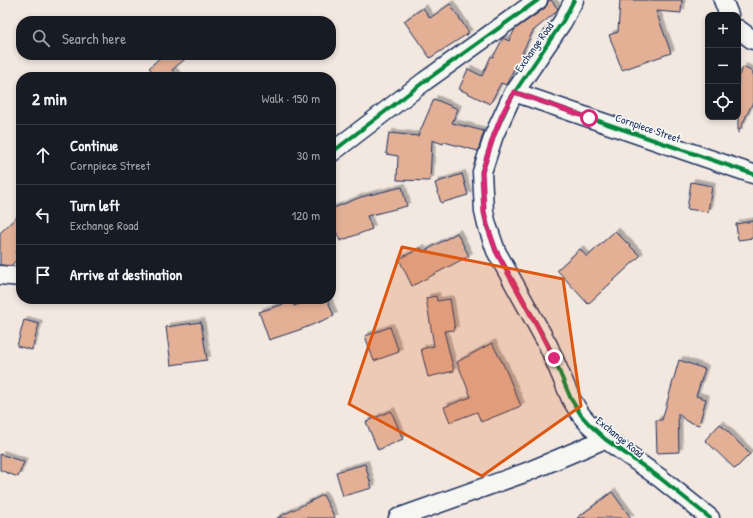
<!DOCTYPE html>
<meta charset="utf-8">
<style>
body{margin:0;font-family:"Patrick Hand",sans-serif;background:#242831;color:#f1f3f6}
.controls{position:absolute;right:12px;top:12px;display:grid;overflow:hidden;border-radius:8px;box-shadow:0 2px 6px #0003}
.controls button{width:36px;height:36px;display:grid;place-items:center;padding:0;border:0;border-bottom:1px solid #363941;background:#171b24;color:#f1f3f6;font:20px sans-serif}
.stop{position:absolute;width:12px;height:12px;margin:-9px;border:3px solid #db2777;border-radius:50%;background:#fff}
.stop.end{background:#db2777;border-color:#fff;box-shadow:0 1px 4px #0008}
.list{margin:0;padding:0;list-style:none}
h2{display:flex;justify-content:space-between;align-items:center;height:52px;margin:0;padding:0 16px;font-size:17px}
h2 small{font-size:13px;font-weight:400;color:#9ea1a6}
.list li{display:grid;grid-template-columns:26px 1fr auto;gap:12px;align-items:center;box-sizing:border-box;height:60px;padding:0 16px;border-top:1px solid #363941}
.list b{display:block;font-size:15px;white-space:nowrap}
.list p{margin:0;font-size:13px;white-space:nowrap;color:#9ea1a6}
.list em{font-size:13px;font-style:normal;color:#9ea1a6}
.icon{flex:none;width:22px;height:22px;fill:none;stroke:currentColor;stroke-width:2;stroke-linecap:round;stroke-linejoin:round}
.map{position:relative;flex:none;width:753px;height:518px;overflow:hidden}
.search{position:absolute;background:#171b24;box-shadow:0 2px 6px #0003;left:16px;top:16px;width:320px;height:44px;display:flex;align-items:center;gap:10px;box-sizing:border-box;padding:0 14px;border-radius:16px;color:#9ea1a6;font-size:15px}
.panel{position:absolute;background:#171b24;box-shadow:0 2px 6px #0003;left:16px;top:72px;width:320px;height:232px;border-radius:16px}
.map>svg:first-child{display:block}
</style>
<div class="map">
<svg width="753" height="518" viewBox="0 0 753 518">
<defs>
<filter id="shadow"><feDropShadow dx="3.5" dy="-3.5" stdDeviation="0" flood-color="#0004"/></filter>
</defs>
<rect width="100%" height="100%" fill="#f2e8e0"/>
<filter id="ink" filterUnits="userSpaceOnUse"><feTurbulence type="fractalNoise" baseFrequency=".025" numOctaves="2"/><feDisplacementMap in="SourceGraphic" scale="8" xChannelSelector="R" yChannelSelector="G"/><feConvolveMatrix kernelMatrix="1 2 1 2 8 2 1 2 1" color-interpolation-filters="sRGB"/></filter>
<g filter="url(#ink)">
<g fill="#e3b096" stroke="#1b2f5e" filter="url(#shadow)">
<path d="M551,0L558,9L556,12L533,31L522,53L527,56L519,67L516,65L506,85L501,83L490,104L459,89L468,69L482,76L491,56L493,57L503,38L509,41L515,29L544,9L547,5L548,1Z"/>
<path d="M620,0H682L681,13L656,11L671,53L622,70L609,35L618,32Z"/>
<path d="M450,4L469,33L430,58L404,21L423,8L430,18Z"/>
<path d="M163,55H190L172,70L178,77H158L149,68Z"/>
<path d="M743,67L753,72V102L738,133V77Z"/>
<path d="M434,99L458,109L452,123L484,131L478,151L444,142L443,144L432,140L430,181L397,180L398,156L386,154L389,133L418,136Z"/>
<path d="M462,174L468,195L441,203L435,183Z"/>
<path d="M691,182L712,186L708,212L687,209Z"/>
<path d="M402,187L407,206L367,216L372,229L340,241L331,219V209L361,197Z"/>
<path d="M21,213V248L15,253L19,257L11,266L0,265V233Z"/>
<path d="M753,221V238L738,240L736,224Z"/>
<path d="M615,231L640,256L588,304L557,270L580,249L587,257Z"/>
<path d="M457,233L469,256L412,286L399,259L421,248L423,252Z"/>
<path d="M436,296L437,301L450,299L455,330L444,331L454,371L428,377L421,349L434,346L426,298Z"/>
<path d="M313,299H327L334,316L302,329L269,340L259,312L293,301L294,306Z"/>
<path d="M24,320L39,324L32,350L17,346Z"/>
<path d="M201,322L207,360L171,365L166,327Z"/>
<path d="M390,327L399,352L374,361L365,336Z"/>
<path d="M492,343L504,366L521,406L481,422L477,412L450,422L444,407L471,397L457,362Z"/>
<path d="M679,360L705,369L696,396L706,399L699,425L686,421L678,413L679,452L657,453L656,420H662Z"/>
<path d="M391,411L403,439L378,450L366,422Z"/>
<path d="M720,424L750,454L735,469L705,440Z"/>
<path d="M0,454L24,462L18,477L0,470Z"/>
<path d="M365,464L372,488L343,496L336,472Z"/>
<path d="M612,492L631,518H577Z"/>
<path d="M323,495L335,518H277Z"/>
</g>
<g fill="none" stroke-linecap="round" stroke-linejoin="round">
<g stroke="#1b2f5e" stroke-width="21">
<g id="minor">
<path d="M574,0L563,21L512,96L494,135L482,172L484,212L487,225L496,251L548,345L571,399L581,415L589,424L605,439L660,478L710,518"/>
<path d="M723,0L729,15"/>
<path d="M738,29L753,40"/>
<path d="M514,92L753,174"/>
<path d="M331,153L425,81L538,0"/>
<path d="M0,275L21,277"/>
<path d="M398,518L527,472L605,439"/>
</g>
</g>
<use href="#minor" stroke="#f6f6f2" stroke-width="18"/>
<g stroke="#f6f6f2" stroke-width="6">
<g id="cycleway">
<path d="M574,0L563,21L512,96L494,135L482,172L484,212L487,225L496,251L548,345L571,399L581,415L589,424L605,439L660,478L710,518"/>
<path d="M514,92L753,174"/>
<path d="M331,153L425,81L538,0"/>
</g>
</g>
<use href="#cycleway" stroke="#00873e" stroke-width="4"/>
</g>
</g>
<g fill="none" stroke-linecap="round" stroke-linejoin="round" filter="url(#ink)">
<path stroke="#db2777" stroke-width="5" d="M554,358L535,322L496,251L487,225L484,212L482,172L494,135L502,115L514,92L589,118"/>
</g>
<path fill="#de5710" fill-opacity="0.2" stroke="#de5710" stroke-width="3" stroke-linejoin="round" d="M402,247L563,279L581,406L482,476L349,404Z"/>
<g text-anchor="middle" dominant-baseline="central" stroke-width="3.5" stroke-linejoin="round" paint-order="stroke">
<g font-size="11" fill="#1b2f5e" stroke="#f6f6f2">
<text transform="translate(534 47) rotate(-55)">Exchange Road</text>
<text transform="translate(648 128) rotate(19)">Cornpiece Street</text>
<text transform="translate(620 437) rotate(39)">Exchange Road</text>
</g>
</g>
</svg>
<div class="controls">
<button>+</button>
<button>−</button>
<button><svg class="icon" aria-label="locate" viewBox="0 0 24 24"><circle cx="12" cy="12" r="6"/><path d="M12 2v4M12 18v4M2 12h4M18 12h4"/></svg></button>
</div>
<div class="stop" style="left:589px;top:118px"></div>
<div class="stop end" style="left:554px;top:358px"></div>
<div class="search"><svg class="icon" aria-label="search" viewBox="0 0 24 24"><circle cx="10" cy="10" r="6"/><path d="M15 15l6 6"/></svg>Search here</div>
<section class="panel">
<h2>2 min<small>Walk · 150 m</small></h2>
<ul class="list">
<li><svg class="icon" aria-label="ahead" viewBox="0 0 24 24"><path d="M12 20V5M6 11l6-6 6 6"/></svg><div><b>Continue</b><p>Cornpiece Street</p></div><em>30 m</em></li>
<li><svg class="icon" aria-label="left" viewBox="0 0 24 24"><path d="M17 20v-9H6M10 6l-5 5 5 5"/></svg><div><b>Turn left</b><p>Exchange Road</p></div><em>120 m</em></li>
<li><svg class="icon" aria-label="arrive" viewBox="0 0 24 24"><path d="M6 21V4h12l-3 4 3 4H6"/></svg><div><b>Arrive at destination</b></div></li>
</ul>
</section>
</div>
